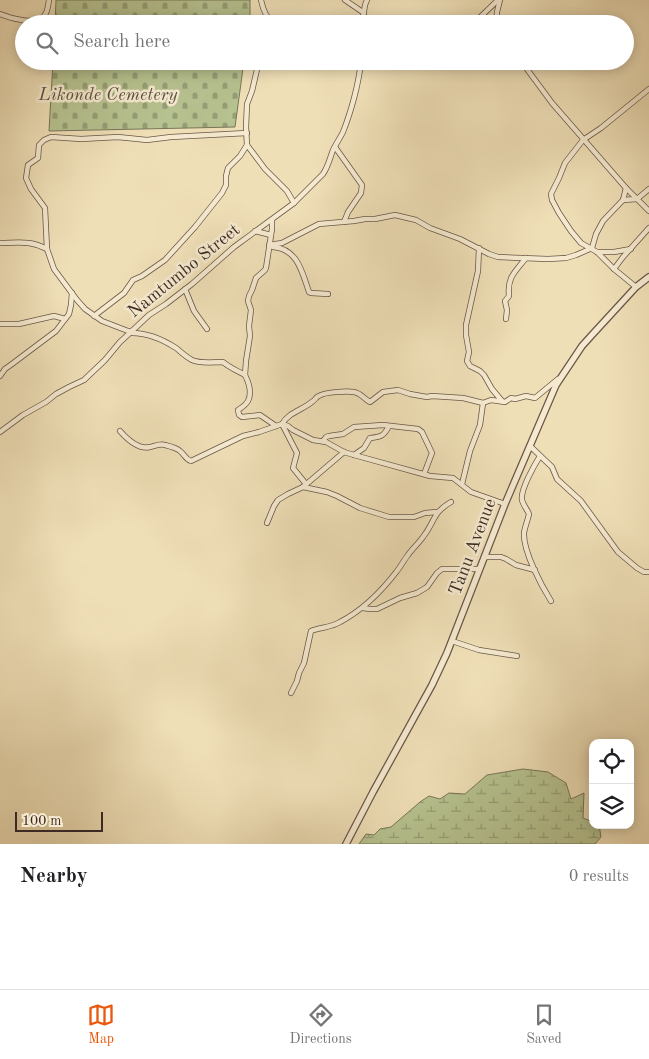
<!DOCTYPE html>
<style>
body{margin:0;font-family:"Old Standard TT",serif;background:#f6f6f6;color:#202124}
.controls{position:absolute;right:15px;bottom:15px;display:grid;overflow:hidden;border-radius:10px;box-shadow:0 2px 12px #0003}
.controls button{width:45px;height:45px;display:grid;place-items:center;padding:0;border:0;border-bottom:1px solid #e0e0e0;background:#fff;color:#202124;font:25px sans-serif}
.scale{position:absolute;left:15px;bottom:12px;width:88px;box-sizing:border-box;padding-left:5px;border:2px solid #3c2a23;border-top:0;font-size:14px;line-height:18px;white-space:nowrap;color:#3c2a23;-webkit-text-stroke:4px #f5ead0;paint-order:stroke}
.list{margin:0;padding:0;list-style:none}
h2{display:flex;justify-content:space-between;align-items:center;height:65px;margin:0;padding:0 20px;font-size:21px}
h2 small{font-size:16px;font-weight:400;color:#757577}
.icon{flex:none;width:28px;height:28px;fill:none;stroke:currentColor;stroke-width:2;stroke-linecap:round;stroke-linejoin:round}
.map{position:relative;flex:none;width:649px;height:844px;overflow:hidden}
.search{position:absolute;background:#fff;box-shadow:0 2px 12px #0003;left:15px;right:15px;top:15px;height:55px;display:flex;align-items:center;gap:12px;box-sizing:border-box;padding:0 18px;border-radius:28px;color:#757577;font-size:19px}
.sheet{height:145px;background:#fff}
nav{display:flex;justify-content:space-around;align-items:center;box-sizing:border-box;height:70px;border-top:1px solid #e0e0e0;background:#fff;font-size:14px;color:#757577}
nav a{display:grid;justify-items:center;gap:2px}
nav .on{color:#ea580c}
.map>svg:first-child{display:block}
</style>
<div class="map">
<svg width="649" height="844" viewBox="0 0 649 844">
<defs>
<pattern id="wetland-marsh" width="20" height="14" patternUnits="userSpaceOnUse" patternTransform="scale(1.25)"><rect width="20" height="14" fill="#b6c290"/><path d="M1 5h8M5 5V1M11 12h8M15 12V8" fill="none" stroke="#959e75"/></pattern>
<pattern id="cemetery-stones" width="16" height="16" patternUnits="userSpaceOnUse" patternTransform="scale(1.25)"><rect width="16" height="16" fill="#b6c290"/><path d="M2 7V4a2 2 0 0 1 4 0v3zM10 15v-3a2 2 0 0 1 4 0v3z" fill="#959e75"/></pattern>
</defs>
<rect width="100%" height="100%" fill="#efdfb7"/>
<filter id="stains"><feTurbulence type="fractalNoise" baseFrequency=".004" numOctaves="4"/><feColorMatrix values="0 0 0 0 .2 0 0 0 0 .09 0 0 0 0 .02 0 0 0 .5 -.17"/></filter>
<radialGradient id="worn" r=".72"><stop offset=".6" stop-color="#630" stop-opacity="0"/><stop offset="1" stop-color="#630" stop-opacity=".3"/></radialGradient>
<path fill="url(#wetland-marsh)" stroke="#79765a" d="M523,769L548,772L566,783L571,799L584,793L583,818L593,822V825H599L601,837L595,844H359L366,834L374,835L380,829L391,827L420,802L429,796L440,799L449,793L465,794L487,775Z"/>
<g fill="url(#cemetery-stones)" stroke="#79765a">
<path d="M56,0H250V24H55Z"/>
<path d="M53,61H244L235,127L49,131Z"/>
</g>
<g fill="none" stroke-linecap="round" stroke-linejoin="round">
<g stroke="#695748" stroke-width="6">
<g id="minor">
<path d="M261,0C263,10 266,18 274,24"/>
<path d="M345,0L364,13"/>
<path d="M0,14C10,18 36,26 44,16C48,12 48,5 49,0"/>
<path d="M362,24L365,5L367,0"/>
<path d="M473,24L498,0"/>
<path d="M496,24L497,12L500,0"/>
<path d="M259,61L252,91L247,104L246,127L247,145L265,169L287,191L294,203"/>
<path d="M521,61L552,103L626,188L649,211"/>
<path d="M247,133L171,137L147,140L118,137L81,139L51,137L44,140L39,145L38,158L28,165L26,178L31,189L45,208L47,249L54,269L77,300L85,309L102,321L128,331H132L149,315L166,304L192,284L234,247L294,203L323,174C328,167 330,158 333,150C336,144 340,138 343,132C351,112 359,83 361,61"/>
<path d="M335,147L362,185L361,193L348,212L344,222"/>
<path d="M623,200L637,199L649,189"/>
<path d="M255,231L271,235"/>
<path d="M0,243C18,243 30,240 47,249"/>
<path d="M269,245L282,243L319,224L354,221L365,219H375L395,215L416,220L430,228L460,239L489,254L498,257L548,259L566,258L576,255L592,248L596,234L603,221L623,200L626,188"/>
<path d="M273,247C298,249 302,272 309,292L311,293L328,294"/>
<path d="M479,248L478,271L466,325V335L469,352L467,361L470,366L480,371L484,375L492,389L502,401"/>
<path d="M597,252H614L631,249"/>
<path d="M614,269L623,257L649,228"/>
<path d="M636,287L614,269L597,252L581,243L571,231L559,213L552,200L551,194L559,178L565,163L583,140L601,128L649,89"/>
<path d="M185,289L194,311L207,329"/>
<path d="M94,316L124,293L133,280L142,276L165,260L195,227L222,193L226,185V176L228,168L240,156L247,145"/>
<path d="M506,319L507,310L505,301L509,296C507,277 515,272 526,258"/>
<path d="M0,324H19L54,316L65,319"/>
<path d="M132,333C148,333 162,339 176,348C181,352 186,357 192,360C201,364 213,362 223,362C230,368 238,371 245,375C249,383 252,393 248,401C246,405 241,408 238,410L239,415L242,417L260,415L276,426"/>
<path d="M245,375L246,361L250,336L249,326L251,310L248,301L249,296L252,290L256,278L265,270L266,268L272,229V220"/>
<path d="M0,376L5,369L12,364L56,331L69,314L71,305L72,293"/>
<path d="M120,431C127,439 138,450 150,447C155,446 160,443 165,445C169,446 177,448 180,451C185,455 185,459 191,461L243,436L259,432L282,424L288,426L293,430L313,440L326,442L344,452L354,455L430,476L453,478L471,492L505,504"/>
<path d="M0,432L23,415L46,402L56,394L69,387L84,380L105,360L120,342L132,331"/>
<path d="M323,441L326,437L329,436L343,434L354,427L383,425L418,429L422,432L432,453L424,474"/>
<path d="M530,446L552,467L557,479L581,501L618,552L637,568L644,572H649"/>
<path d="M354,455L364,448L370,438C381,437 384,436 389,426"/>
<path d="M540,456C535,464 520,490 522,500C523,505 527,509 529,514C528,520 525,526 524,533C523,551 541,585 551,601"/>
<path d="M306,484L293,468L297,453L282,424C289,412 303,410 313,401C314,401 317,396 319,396C324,392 347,391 354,392C361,393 364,399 370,402L383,392L398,390L410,394L427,397L432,396L463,398L483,403L491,400L505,402L511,398L515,399L526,396L535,398L558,379"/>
<path d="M462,484L470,451L480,425L483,403"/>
<path d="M303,487L327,492L337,496L360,508L389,517H414L425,513L437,512"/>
<path d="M267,523L274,506L278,500L288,494L303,487L344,452"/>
<path d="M484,557H501L506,559L516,565L535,570"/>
<path d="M363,608L370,609H377L400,598L417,593L427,587L437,573L442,569H479"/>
<path d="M452,641L479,650L517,656"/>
<path d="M291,693L297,681L299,673L304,663L311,631C321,627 330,628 340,622C363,610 381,592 397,571C401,566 404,560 408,555C412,549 418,544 423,537C435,522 432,513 451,502"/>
</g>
</g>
<g stroke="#695748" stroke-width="8">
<path id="tertiary" d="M346,844L373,792L432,685L447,653L505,504L556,385L582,346L591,336L636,287L649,277"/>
</g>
<use href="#minor" stroke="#f5ead0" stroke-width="4.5"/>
<use href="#tertiary" stroke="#f5ead0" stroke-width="5.5"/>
</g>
<g text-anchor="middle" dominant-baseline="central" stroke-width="5" stroke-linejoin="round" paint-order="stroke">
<g font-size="18" font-style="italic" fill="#5a503e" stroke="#f5ead0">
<text x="108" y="95">Likonde Cemetery</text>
</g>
<g font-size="18" fill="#3c2a23" stroke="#f5ead0">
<text transform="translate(184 271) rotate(-39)">Namtumbo Street</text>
<text transform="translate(473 547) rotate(-69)">Tanu Avenue</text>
</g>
</g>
<rect width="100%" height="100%" filter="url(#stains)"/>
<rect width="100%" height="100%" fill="url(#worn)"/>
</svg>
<div class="controls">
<button><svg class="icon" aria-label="locate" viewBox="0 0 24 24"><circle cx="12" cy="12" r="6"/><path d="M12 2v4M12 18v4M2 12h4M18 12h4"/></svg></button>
<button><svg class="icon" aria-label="layers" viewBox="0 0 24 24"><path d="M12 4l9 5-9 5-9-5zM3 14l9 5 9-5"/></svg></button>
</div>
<div class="scale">100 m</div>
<div class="search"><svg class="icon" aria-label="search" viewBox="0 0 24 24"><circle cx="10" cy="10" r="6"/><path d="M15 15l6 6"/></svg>Search here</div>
</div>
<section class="sheet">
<h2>Nearby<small>0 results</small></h2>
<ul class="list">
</ul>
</section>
<nav>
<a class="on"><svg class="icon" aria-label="map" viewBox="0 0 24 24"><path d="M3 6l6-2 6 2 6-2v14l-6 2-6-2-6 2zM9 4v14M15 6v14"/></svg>Map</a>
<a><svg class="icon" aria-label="directions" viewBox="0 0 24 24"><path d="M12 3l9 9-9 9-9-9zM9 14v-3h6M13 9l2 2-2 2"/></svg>Directions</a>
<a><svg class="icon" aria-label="saved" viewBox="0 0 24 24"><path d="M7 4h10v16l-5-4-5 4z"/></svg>Saved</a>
</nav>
